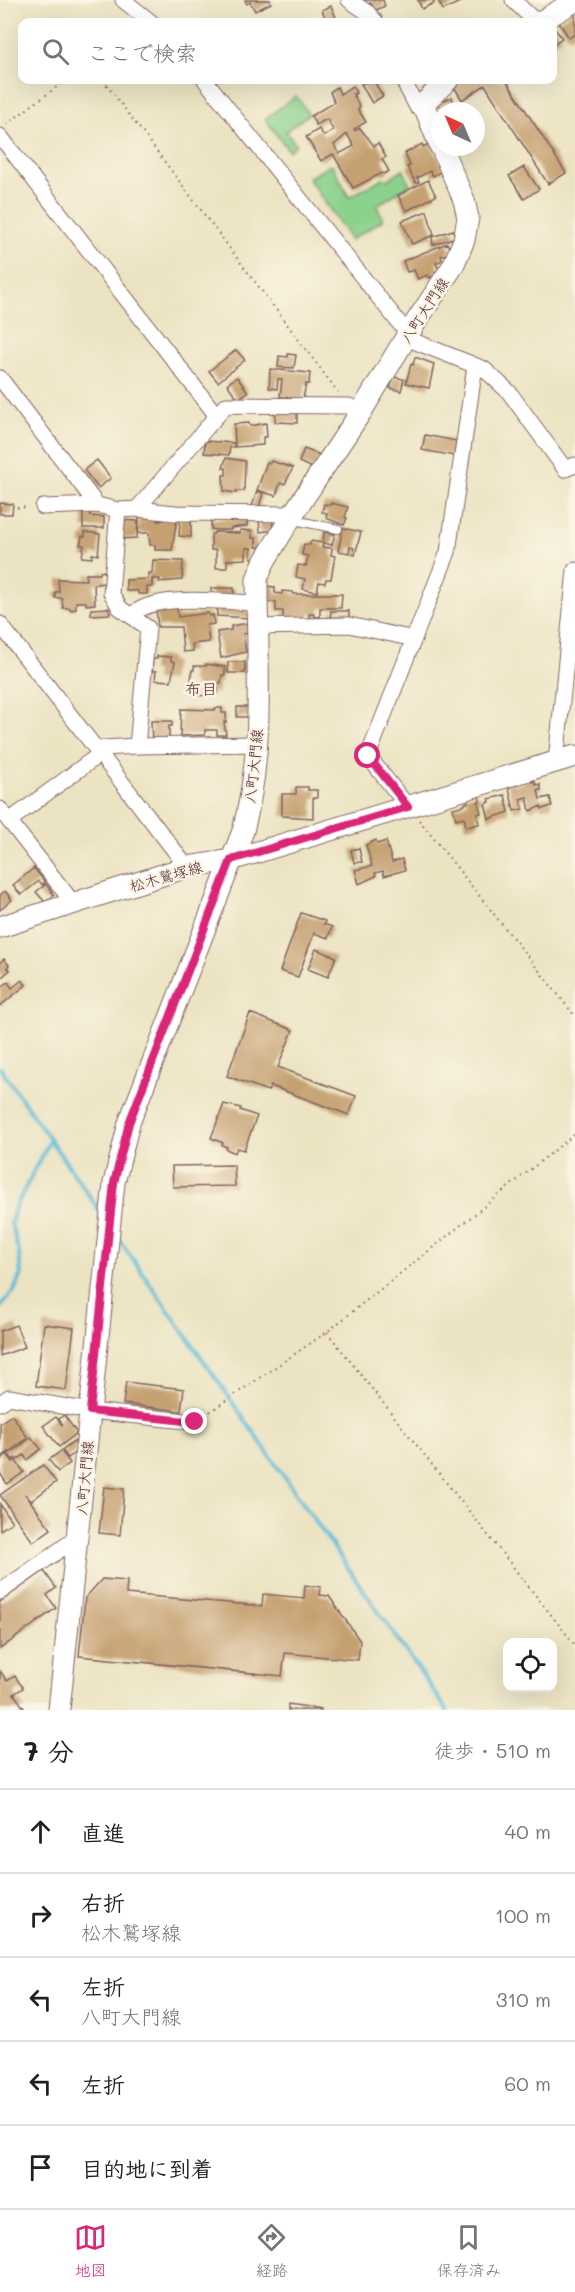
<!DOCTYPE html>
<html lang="ja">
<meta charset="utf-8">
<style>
body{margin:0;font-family:Mali,"Klee One",sans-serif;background:#f6f6f6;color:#202124}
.controls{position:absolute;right:18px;bottom:18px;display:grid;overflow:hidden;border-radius:12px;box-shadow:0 6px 24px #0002}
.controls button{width:54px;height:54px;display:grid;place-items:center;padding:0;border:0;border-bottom:2px solid #e0e0e0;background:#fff;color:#202124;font:30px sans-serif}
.compass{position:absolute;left:431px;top:102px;width:54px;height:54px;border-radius:50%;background:#fff;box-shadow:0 6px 24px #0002;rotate:316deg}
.stop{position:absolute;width:18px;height:18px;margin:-14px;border:4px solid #db2777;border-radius:50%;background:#fff}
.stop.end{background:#db2777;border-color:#fff;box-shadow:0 2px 6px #0008}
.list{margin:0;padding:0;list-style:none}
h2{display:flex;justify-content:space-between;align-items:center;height:78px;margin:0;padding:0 24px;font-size:26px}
h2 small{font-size:20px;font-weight:400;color:#757577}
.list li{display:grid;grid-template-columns:39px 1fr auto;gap:18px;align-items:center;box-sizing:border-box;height:84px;padding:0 24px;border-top:2px solid #e0e0e0}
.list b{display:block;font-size:22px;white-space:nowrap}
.list p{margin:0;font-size:20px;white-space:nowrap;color:#757577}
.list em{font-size:20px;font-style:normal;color:#757577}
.icon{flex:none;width:33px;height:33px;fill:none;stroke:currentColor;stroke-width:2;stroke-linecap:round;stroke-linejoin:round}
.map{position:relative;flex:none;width:575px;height:1710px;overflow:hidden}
.search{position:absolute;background:#fff;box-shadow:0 6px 24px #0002;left:18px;right:18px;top:18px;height:66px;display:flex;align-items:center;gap:15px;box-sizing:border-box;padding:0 21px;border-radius:12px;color:#757577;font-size:22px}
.sheet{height:498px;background:#fff}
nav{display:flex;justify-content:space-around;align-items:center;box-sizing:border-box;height:84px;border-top:2px solid #e0e0e0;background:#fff;font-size:16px;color:#757577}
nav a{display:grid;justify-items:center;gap:3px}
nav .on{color:#db2777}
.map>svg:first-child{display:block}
</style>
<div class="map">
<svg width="575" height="1710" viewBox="0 0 575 1710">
<rect width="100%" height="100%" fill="#fcf5e5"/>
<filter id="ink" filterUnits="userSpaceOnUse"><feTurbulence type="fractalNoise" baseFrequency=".0167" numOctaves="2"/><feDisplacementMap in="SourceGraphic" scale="12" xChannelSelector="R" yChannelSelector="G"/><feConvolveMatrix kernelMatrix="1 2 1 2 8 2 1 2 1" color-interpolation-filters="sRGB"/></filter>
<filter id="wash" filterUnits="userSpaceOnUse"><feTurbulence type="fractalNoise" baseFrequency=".008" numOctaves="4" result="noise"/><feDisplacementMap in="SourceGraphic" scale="24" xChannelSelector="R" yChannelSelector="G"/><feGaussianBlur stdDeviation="1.35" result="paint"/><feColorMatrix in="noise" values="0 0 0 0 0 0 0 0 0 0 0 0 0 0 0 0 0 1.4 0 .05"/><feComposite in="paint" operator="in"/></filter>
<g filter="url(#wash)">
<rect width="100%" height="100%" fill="#ebe3c1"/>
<g fill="#8ad18c" stroke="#6a785c" stroke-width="1.5">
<path d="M296,96L309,114L286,131L296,145L289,151L265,119Z"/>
<path d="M332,164L349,197L383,178L387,180L403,169L410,185L377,205L383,220L351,240L308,178Z"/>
</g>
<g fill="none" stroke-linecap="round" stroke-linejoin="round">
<g stroke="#58bad7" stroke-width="4">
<path d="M0,1068L102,1214"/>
<path d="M116,1235L447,1710"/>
<path d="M0,1308L14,1291L21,1274L19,1253L11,1223L15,1208L50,1140"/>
</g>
</g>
<g id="blocks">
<g fill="#c5a071" fill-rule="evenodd">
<path d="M245,0H270L271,3L255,11L250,2L247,4Z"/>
<path d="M364,0H383L385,6L374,11L371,3L366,5Z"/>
<path d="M418,0H433L434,3L422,9Z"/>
<path d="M442,0H464L443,10L439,2Z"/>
<path d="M331,6L337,20L327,22L322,10Z"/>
<path d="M575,10V34L569,38L558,21Z"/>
<path d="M552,25L562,38L552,45Z"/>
<path d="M369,80H373L383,96L372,103L361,84Z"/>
<path d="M462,80H506L566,173L548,184L485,85L462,100L453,85Z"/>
<path d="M353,86L356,93L353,94L360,107L358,109L366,122L354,129L355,131L360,128L374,146L378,143L386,157L382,159L389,171L384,174L382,173L353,188L333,154L321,161L306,137L319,129L324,136L333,130L327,119L316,125L311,116L334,102L330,92L337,87L340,94ZM347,134L354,146L339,154L334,145Z"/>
<path d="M452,97L455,106L441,111L438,103Z"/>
<path d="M430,143L444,170L433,176L430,171L417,178L419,182L416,183L407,167L410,166L405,153L422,144L423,147Z"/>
<path d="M524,167L539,189L524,199L509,176Z"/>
<path d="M428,180L436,196L406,211L398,195Z"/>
<path d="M427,211L434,235L412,244L402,221Z"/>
<path d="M453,230L456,237L433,245L432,237Z"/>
<path d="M447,243L451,252L441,256L442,260L436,263L439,270L435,272L436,275L429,278L428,275L418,279L414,270L407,272L403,261Z"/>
<path d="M236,350L245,360L218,382L209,371Z"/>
<path d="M288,354L296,355L294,368L278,367L279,356L288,357Z"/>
<path d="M415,357L434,364L429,388L406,383L411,364L413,365Z"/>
<path d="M270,369L310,373L309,384H306L303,399L287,401L288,397H280L282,379H278L277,389L269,388Z"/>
<path d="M237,377L248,392L238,399L227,384Z"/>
<path d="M393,377L404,379L401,391L390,388Z"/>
<path d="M276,410H297V423L275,422Z"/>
<path d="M249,423L250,426L266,423L267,437H263V445L235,447L234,424Z"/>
<path d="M425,435L457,441L454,456L422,450Z"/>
<path d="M205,441L234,443V447H230L229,455L204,453Z"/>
<path d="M304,449L320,455L314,469L299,462Z"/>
<path d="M226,458L245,461L244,491H236V493L224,491L223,475H226V468H223Z"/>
<path d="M97,460L111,478L98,488L84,470Z"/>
<path d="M271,461L293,468L285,484L280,483L276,496L257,490L267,462L270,463Z"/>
<path d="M257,491L263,493L259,508L252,506Z"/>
<path d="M0,503L13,504L12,514H0Z"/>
<path d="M331,503L348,507L345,517L347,518L344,525L326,518L327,513L322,512L324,504L331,505Z"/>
<path d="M83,511H91L90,516L104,517V528H83Z"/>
<path d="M139,517H158V521L177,518L172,550H155V545H150L149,533H138Z"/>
<path d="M180,518H191V537L179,536Z"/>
<path d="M259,518H272L273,530L260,532Z"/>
<path d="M211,519H247V526L231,528V530H216L211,529Z"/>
<path d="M122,520L138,521L137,538L121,539Z"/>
<path d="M343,528L361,532L355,555L352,554L354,548L350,547L349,553L338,551Z"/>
<path d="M240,530L252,531V538H256V547H260V558H251V548H246V559L227,560V568H216V550H211V534H214V532L240,533Z"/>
<path d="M85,532L100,534L98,555L92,554V558L82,557L84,545H80L82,536L85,537Z"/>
<path d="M324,532L335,534L332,545L323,543Z"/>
<path d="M311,541L323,543L322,547L332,548L331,555L335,556L331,579H326L325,583L319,582L317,592L303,589L305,579L296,577L298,565L306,566L308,556L302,555L304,544L310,545Z"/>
<path d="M153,560L183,561L182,580L159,582L160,579H152V587H147V594H138V591H126V580L148,579V573H152Z"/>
<path d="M104,571L107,583L94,584L95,604L86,605V602H76V609L70,610V608H63L62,598H55V592H59L58,579L86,580V574H100V572Z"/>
<path d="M264,586L275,587V593L282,594V591L293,592V594H342L341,608H320V617H314V614H309V620H283V611H276V602H264Z"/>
<rect x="211" y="588" width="23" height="9"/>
<path d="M217,606L247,608L246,611H249V618L217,616Z"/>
<path d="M177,607L178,617L208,613L209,616L213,615L214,624L207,625L209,642L192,644L193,651L183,652L181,627H158L156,609Z"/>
<path d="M109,608L110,614L91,615V609Z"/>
<path d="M331,611H349V621L330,620Z"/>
<path d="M249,623L250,633L243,634L246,652L221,658L217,632L231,630V626Z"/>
<path d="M157,656L171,657V661L175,662L171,681L155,680L156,671H152L153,659H157Z"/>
<rect x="228" y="662" width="17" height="11"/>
<path d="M206,664L225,667V675H222L221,683H218V693L211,692V696L194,695L195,682H191L192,670H194V666H206Z"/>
<rect x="237" y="707" width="12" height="10"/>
<path d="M215,708H222V713H226V722H224L226,735H217V730H205V735L180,736L181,709L215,710Z"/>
<path d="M151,721H172V726H169V740L152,741Z"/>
<path d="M531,777L532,782L535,781L536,785L540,784L541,790H538L540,799L550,797L552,806L542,809L541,806L530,811L527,797L520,799L523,809L514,811L508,784L514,782L515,785L523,783V780Z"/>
<path d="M296,787H308V790H317V798H313V818L282,816V794H296Z"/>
<path d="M466,795H479L480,801L478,802L481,813L477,814L479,824L466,827L464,817L456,819L453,808L465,805V803H468Z"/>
<path d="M505,795L509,812L489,819L485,804L490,802L489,799Z"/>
<path d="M376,840L377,844L386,841L392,862L402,859L405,870L384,876L383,871L375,873L376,876L359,884L355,870L372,866L366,845Z"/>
<path d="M359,848L362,862L354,863L351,850Z"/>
<path d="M34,868L45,882L43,885L39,881L21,895L13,885Z"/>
<path d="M46,884L54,895L45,902L36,892Z"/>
<path d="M5,891L12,900L0,910V895Z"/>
<path d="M301,913L325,921L324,924L332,927L328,938L314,933L298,977L280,971Z"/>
<path d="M316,949L336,957L328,977L308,969Z"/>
<path d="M4,959L9,965L7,967L10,970L1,978L0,962Z"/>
<path d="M22,980L26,985L0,1006V988L8,982L12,988Z"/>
<path d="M250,1013L293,1030L278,1067L356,1096L349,1115L271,1086L268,1091L227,1076Z"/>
<path d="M224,1104L241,1108L240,1110L257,1116L244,1150L237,1148L235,1153L226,1149L227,1147L222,1145L223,1143L211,1138Z"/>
<path d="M234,1165L235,1186L173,1187L172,1166Z"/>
<path d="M44,1324L74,1328L66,1390L36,1386Z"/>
<path d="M16,1325L25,1347L0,1356V1331Z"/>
<path d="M126,1382L184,1389L181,1411L123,1404Z"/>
<path d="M12,1415L28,1438L0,1458V1423Z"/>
<path d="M64,1415L77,1433L59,1447L43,1426L56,1417L63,1426L59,1419Z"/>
<path d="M31,1437L41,1449L27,1460L24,1455L17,1460L15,1458L13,1460L8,1454L18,1448Z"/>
<path d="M75,1440L76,1452L68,1458L62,1450Z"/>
<path d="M61,1451L70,1463L58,1472L49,1460Z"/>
<path d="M7,1454L13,1462L15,1460L24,1472L7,1484L0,1473V1461Z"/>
<path d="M43,1465L56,1482L31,1501L25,1494L51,1529L33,1542L0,1495Z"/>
<path d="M104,1487L124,1489L120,1535L99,1533Z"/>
<path d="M0,1504L12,1522L0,1530Z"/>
<path d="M44,1571L56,1588L47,1595L56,1608L0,1649V1602Z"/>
<path d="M102,1579L127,1581L126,1594L262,1606L263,1594L304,1598L305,1585L321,1587L320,1595L329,1596L360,1641L358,1660L285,1653L282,1676L79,1656L85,1598Z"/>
<path d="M0,1671L7,1681L15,1676L23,1688L14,1694L24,1708L21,1710H0Z"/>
<path d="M288,1704L321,1709V1710H288Z"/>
</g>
</g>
</g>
<g filter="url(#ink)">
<use href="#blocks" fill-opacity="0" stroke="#826460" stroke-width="1.5"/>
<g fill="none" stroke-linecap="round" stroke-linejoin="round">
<g stroke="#826460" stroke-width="10">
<path id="service" d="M294,520L338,529"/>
</g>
<g stroke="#826460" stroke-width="17">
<g id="minor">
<path d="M123,0L151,22"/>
<path d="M349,0L368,13L376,22"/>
<path d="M513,0L536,22"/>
<path d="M205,80L408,334L416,342L484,369L509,392L565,469L575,465"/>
<path d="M403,80L417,107L425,108"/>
<path d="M0,136L217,416"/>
<path d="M0,378L97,505"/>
<path d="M43,507L97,505L118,510L137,509L175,513L293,514"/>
<path d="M137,509L226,405L349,406L361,412"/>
<path d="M118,510L111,593L120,608L148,628L137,746L257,744"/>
<path d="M131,616C153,592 225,602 257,603"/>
<path d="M0,624L187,867"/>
<path d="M257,627L349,625L414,639"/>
<path d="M99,752L104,748L137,746"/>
<path d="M556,762L575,570"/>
<path d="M408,807L368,756L448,552L475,366"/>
<path d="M0,809L74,904"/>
<path d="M9,821L100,754"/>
<path d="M0,1403L9,1397L90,1411L195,1422"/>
<path d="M0,1592L78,1537"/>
</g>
</g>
<g stroke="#826460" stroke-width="23">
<g id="secondary">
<path d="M540,22L575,1"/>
<path d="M440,146L425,108L426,101L448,80"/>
<path d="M0,927L187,867L231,860L575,756"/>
<path d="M59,1710L114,1183L129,1123L243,831C265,749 257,663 257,579L264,562L293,514L361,412L408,334L453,266L464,240L468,218L464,200L441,147"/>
</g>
</g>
<g stroke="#826460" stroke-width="2" stroke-dasharray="1.5 4.5" stroke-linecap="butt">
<path d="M103,80L338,392"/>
<path d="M7,124L66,80"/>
<path d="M17,508L29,507"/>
<path d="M419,820L575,1016"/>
<path d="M327,1332L575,1645"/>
<path d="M205,1415L327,1332L575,1134"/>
</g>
<use href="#service" stroke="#fff" stroke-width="8"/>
<use href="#minor" stroke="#fff" stroke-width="15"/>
<use href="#secondary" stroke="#fff" stroke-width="21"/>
</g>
</g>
<g fill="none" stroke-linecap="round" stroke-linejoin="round" filter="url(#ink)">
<path stroke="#db2777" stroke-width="8" d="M195,1422L90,1411L114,1183L129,1123L231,860L408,807L368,756"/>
</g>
<g text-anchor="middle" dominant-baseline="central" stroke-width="5" stroke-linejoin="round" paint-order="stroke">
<g font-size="15" fill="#4a1f2b" stroke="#fcf5e5">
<text transform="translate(424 310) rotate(-57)">八町大門線</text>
<text transform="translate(253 766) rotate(-84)">八町大門線</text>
<text transform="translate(166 876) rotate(-16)">松木鷲塚線</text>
<text transform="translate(84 1478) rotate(-85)">八町大門線</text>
</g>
<g font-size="16" font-weight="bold" fill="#754c44" stroke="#fcf5e5">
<text x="201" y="688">布目</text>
</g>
</g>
</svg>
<div class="controls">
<button><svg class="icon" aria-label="locate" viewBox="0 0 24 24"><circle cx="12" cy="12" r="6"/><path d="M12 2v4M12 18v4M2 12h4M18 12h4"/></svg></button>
</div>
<svg class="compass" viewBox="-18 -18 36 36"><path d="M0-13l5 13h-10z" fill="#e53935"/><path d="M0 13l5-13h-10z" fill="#757577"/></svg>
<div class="stop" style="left:368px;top:756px"></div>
<div class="stop end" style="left:195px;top:1422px"></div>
<div class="search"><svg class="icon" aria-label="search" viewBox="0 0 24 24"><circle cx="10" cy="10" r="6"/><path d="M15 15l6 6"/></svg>ここで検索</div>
</div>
<section class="sheet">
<h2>7 分<small>徒歩 · 510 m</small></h2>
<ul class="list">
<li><svg class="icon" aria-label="ahead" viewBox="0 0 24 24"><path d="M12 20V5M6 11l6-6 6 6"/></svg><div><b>直進</b></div><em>40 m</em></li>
<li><svg class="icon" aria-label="right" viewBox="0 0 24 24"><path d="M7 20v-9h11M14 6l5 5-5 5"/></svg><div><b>右折</b><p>松木鷲塚線</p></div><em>100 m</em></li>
<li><svg class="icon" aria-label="left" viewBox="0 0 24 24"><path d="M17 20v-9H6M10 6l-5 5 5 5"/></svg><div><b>左折</b><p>八町大門線</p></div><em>310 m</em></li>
<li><svg class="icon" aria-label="left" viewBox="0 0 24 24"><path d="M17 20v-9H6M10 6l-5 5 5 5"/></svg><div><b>左折</b></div><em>60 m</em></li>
<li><svg class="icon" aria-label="arrive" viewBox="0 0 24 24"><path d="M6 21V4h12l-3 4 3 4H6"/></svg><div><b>目的地に到着</b></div></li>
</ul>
</section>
<nav>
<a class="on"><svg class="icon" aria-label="map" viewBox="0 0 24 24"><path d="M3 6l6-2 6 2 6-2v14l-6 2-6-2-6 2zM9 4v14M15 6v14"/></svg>地図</a>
<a><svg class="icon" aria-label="directions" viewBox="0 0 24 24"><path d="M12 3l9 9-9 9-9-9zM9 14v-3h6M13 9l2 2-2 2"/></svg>経路</a>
<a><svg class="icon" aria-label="saved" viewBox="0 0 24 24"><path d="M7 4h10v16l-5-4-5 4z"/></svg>保存済み</a>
</nav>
